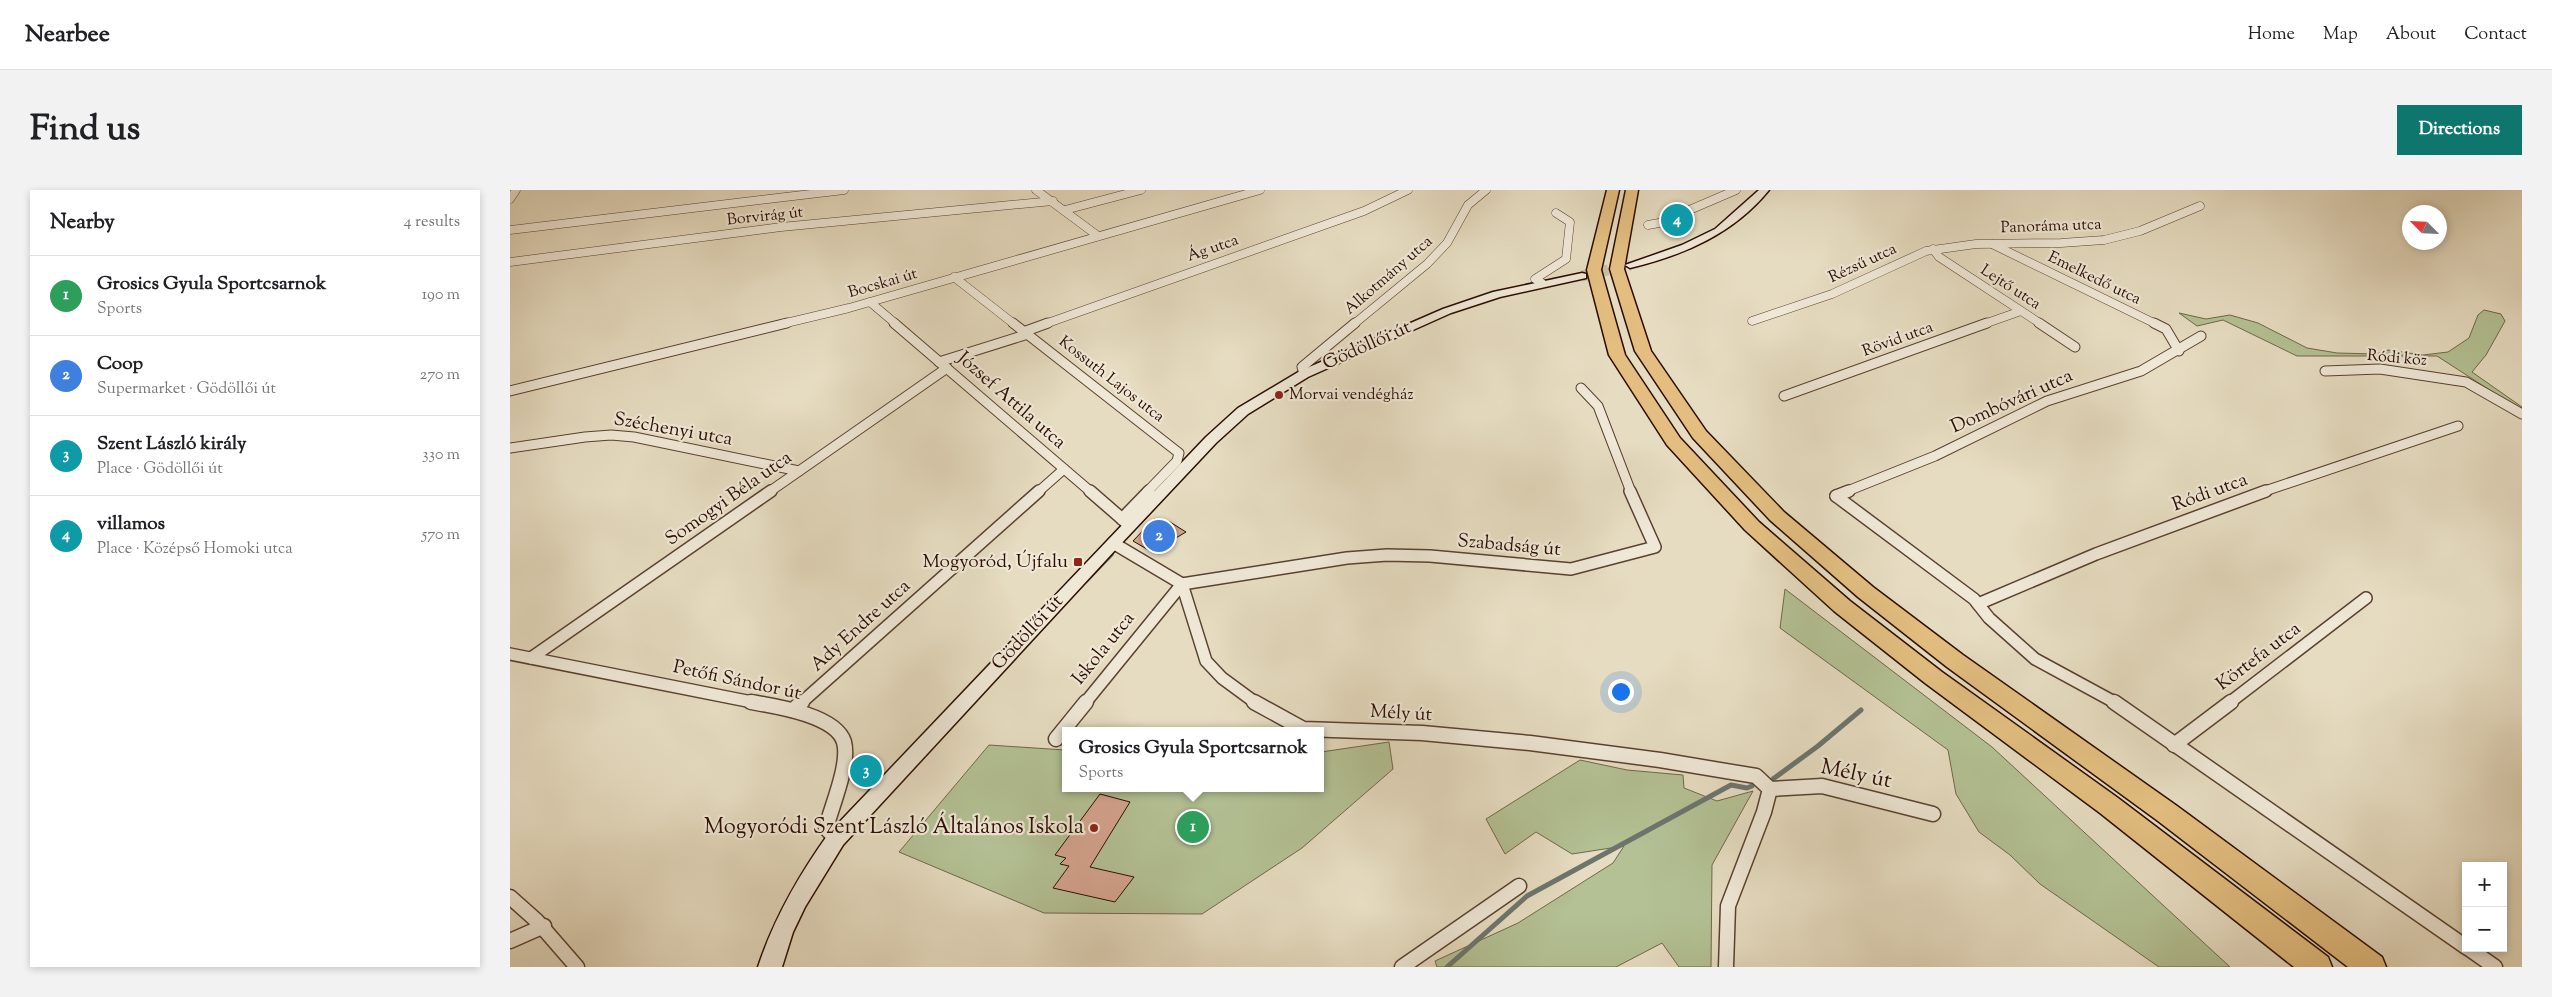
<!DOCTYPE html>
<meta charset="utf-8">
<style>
body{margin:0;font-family:"Sorts Mill Goudy",serif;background:#f2f2f2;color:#202124}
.controls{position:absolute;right:15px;bottom:15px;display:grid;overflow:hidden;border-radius:0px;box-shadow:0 2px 8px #0003}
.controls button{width:45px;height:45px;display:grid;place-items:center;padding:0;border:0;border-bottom:1px solid #e0e0e0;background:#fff;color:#202124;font:25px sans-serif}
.compass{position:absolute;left:1892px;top:15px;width:45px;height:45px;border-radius:50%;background:#fff;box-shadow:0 2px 8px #0003;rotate:294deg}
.you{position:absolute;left:1110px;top:501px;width:18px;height:18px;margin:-12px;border:4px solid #fff;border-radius:50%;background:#1a73e8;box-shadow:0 0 0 8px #1a73e833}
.badge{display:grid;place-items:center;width:32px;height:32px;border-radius:50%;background:#0f766e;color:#fff;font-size:16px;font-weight:700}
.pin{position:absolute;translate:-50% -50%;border:2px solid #fff;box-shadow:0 1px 5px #0006}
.popup{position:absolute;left:552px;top:537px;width:262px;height:65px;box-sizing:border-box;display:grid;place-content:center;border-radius:0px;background:#fff;filter:drop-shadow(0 1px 4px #0005);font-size:16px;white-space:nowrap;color:#757577}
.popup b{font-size:19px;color:#202124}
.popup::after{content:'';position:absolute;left:50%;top:100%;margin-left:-10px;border:10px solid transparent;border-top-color:#fff}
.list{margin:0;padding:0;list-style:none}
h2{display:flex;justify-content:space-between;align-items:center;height:65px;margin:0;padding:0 20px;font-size:21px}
h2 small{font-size:16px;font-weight:400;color:#757577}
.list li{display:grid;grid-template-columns:32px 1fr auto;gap:15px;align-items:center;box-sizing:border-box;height:80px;padding:0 20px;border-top:1px solid #e0e0e0}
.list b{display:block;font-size:19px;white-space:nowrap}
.list p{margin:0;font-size:16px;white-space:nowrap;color:#757577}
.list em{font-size:16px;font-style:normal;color:#757577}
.map{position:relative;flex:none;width:2012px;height:777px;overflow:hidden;border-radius:0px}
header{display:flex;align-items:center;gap:30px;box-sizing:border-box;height:70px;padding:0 25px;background:#fff;border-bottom:1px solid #e0e0e0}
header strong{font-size:24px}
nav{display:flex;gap:28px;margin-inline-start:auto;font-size:18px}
.intro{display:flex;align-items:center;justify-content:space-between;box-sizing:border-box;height:120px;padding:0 30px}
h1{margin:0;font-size:35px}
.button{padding:12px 22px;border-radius:0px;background:#0f766e;color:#fff;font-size:18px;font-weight:700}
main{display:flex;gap:30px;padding:0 30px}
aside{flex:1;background:#fff;border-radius:0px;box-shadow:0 2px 8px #0003}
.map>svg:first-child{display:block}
</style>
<header>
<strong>Nearbee</strong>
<nav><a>Home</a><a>Map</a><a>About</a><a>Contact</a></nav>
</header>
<div class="intro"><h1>Find us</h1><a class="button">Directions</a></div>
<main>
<aside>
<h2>Nearby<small>4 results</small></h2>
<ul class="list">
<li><span class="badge" style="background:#2e9e5b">1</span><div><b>Grosics Gyula Sportcsarnok</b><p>Sports</p></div><em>190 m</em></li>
<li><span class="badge" style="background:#3f7fe0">2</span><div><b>Coop</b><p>Supermarket · Gödöllői út</p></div><em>270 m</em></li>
<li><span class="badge" style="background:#0f9aa8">3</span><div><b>Szent László király</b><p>Place · Gödöllői út</p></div><em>330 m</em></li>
<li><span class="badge" style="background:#0f9aa8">4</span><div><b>villamos</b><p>Place · Középső Homoki utca</p></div><em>570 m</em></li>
</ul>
</aside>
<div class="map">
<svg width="2012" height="777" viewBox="0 0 2012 777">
<rect width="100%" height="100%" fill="#e6dcc1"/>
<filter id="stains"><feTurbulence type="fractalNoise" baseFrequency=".004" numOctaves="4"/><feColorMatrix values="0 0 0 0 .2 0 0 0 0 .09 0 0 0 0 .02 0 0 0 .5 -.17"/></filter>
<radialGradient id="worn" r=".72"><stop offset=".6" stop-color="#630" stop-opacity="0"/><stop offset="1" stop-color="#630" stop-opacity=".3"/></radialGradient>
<g fill="#b3c194" stroke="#70674a">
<path d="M1974,120L1991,124L1995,131L1976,165L1962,182L2012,217V221L1927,166H1787L1713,130L1687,136L1669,123L1696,129L1720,125L1748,133L1797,158L1827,163L1866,164L1878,160L1913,165L1938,162L1959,148L1968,125Z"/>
<path d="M1275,399L1482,557L1720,777H1649L1530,694L1500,665L1469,642L1446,604L1438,560L1270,438Z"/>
<path d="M879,552L883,579L792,658L692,724L534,723L389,662L479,555L555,560L556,598H810L811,562Z"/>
<path d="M1070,570L1117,580L1173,585L1174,598L1207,611L1243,601L1202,675L1201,777H1169L1152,753L1106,777H927L925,771L1008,733L1103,673L1114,656L1062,664L1026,642L995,664L976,629Z"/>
</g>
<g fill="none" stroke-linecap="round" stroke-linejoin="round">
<path stroke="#6c756e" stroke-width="4" d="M576,391L602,364"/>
<g stroke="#6c756e" stroke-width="5">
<path d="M1263,589L1308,556L1351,520"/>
<path d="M937,777L1017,706L1221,595L1237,598L1242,596"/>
</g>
</g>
<g fill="#d4a48e" stroke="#2c0d00">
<path d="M644,329L660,332L676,342L642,362L623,351Z"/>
<path d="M590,604L620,612L580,677L624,687L605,712L543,698L559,676L550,674L556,668L545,665Z"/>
</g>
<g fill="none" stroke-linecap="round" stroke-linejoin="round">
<path stroke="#cabda4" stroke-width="11" stroke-dasharray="11 5" stroke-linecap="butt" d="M1072,86L1120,75"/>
<g stroke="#5a4130" stroke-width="9">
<g id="minor-far3">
<path d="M526,0L588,46"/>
<path d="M0,9L6,0"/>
<path d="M555,20L631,0"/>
<path d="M1138,35L1149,33L1226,0"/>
<path d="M0,40L334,0"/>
<path d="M1482,54L1646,134"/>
<path d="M1423,59L1429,67L1531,134"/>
<path d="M0,72L271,37L543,11"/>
<path d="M444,87L504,134"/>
<path d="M1032,93L1025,89L1056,69L1060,32L1046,23"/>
<path d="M360,112L386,134"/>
<path d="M1242,131L1322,104L1416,61L1466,54L1551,53L1594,50L1630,41L1690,16"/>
<path d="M272,134L339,118L750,0"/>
<path d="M535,134L854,21L898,0"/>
<path d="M844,134L917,74L937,53L958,15L976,0"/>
<path d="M1474,134L1511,121"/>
</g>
</g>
<g stroke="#5a4130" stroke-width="11">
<g id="minor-far2">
<path d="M384,133L581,302"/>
<path d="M503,133L669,263L667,271L637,302"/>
<path d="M1529,133L1565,157"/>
<path d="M1644,133L1656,139L1669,161"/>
<path d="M516,141L538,133"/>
<path d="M429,172L518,144"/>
<path d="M1815,181L1870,179L1956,192L2012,224"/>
<path d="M794,184L792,177L845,133"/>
<path d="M1071,198L1088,216L1121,302"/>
<path d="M0,201L277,133"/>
<path d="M1274,206L1477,133"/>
<path d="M0,258L75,247L101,245L124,247L289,281"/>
<path d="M259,302L437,178"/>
<path d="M528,302L554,279"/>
<path d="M1335,302L1425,266L1537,211L1631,181L1691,146"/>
<path d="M1752,302L1948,236"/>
</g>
</g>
<g stroke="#5a4130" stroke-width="14">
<g id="minor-far1">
<path d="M580,301L618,334"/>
<path d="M1326,306L1464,409L1479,428L1525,469L1606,513"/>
<path d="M1326,306L1339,301"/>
<path d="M612,329L639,301"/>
<path d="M603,353L672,394L696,471L712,488L746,513"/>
<path d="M1468,414L1586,364L1756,301"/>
<path d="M0,464L247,513"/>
<path d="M21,468L261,301"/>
<path d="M291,513L529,301"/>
<path d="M575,513L672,394L837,368L877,365L920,366L1061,379L1145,357L1120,301"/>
<path d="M1719,513L1856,408"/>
</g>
</g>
<g stroke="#5a4130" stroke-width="17">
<g id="minor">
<path d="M241,512C264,516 326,525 334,552C340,574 322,615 316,638L326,649"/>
<path d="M744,512L793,539L912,543L1020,553L1150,570L1246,586L1260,599L1254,622L1218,716L1216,777"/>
<path d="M1604,512L1956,757"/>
<path d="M283,520L292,512"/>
<path d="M546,549L576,512"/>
<path d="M1664,555L1721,512"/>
<path d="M1260,599L1312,596L1423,624"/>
<path d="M0,707L27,731L67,777"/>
<path d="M0,751L34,736"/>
<path d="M1958,758L1985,777"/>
<path d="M892,777L1009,696"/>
</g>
</g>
<g stroke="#2c0d00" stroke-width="3">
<g id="secondary">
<path d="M1249,0H1259C1223,44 1174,65 1120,78L1115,75L1172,55L1205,39Z"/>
<path d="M1072,83L1076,84V88L990,107L941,123L798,187L738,224L706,253L609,356L333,655L295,717L283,742L272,777H248C264,728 289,685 319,643L696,247L728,218L790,181L933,119L983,102Z"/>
</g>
</g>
<g stroke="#2c0d00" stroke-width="3">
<g id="motorway">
<path d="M1097,0H1109L1091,80L1115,165L1170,248L1249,332L1340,411L1432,482L1608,608L1818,767L1822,777H1784L1590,623L1415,493L1324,421L1235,340L1157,255L1099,165L1077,80Z"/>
<path d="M1116,0H1128L1114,79L1141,161L1196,241L1274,322L1363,397L1453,465L1667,616L1872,767L1876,777H1838L1648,631L1437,477L1348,407L1260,330L1183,248L1125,161L1100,79Z"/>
</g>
</g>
<use href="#minor-far3" stroke="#efe8d7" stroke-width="8"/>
<use href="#minor-far2" stroke="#efe8d7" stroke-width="9"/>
<use href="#minor-far1" stroke="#efe8d7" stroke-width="11"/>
<use href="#minor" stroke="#efe8d7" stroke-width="14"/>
<use href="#secondary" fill="#efe8d7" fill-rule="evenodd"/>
<use href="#motorway" fill="#e3be80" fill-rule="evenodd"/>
</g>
<g fill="#8f2418" stroke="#efe8d7" stroke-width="2">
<circle cx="769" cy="205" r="5"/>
<rect x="563" y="367" width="10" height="10" rx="2.5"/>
<circle cx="584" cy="638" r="5"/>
</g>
<g text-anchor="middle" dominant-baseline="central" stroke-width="4.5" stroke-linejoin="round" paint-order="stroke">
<g font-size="16" fill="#2c0d00" stroke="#efe8d7">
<text transform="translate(255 27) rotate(-6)">Borvirág út</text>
<text transform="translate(1541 37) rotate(-2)">Panoráma utca</text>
<text transform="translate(703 59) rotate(-19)">Ág utca</text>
<text transform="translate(1353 74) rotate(-25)">Rézsű utca</text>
<text transform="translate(879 86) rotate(-41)">Alkotmány utca</text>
<text transform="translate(1584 89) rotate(26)">Emelkedő utca</text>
<text transform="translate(373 94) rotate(-16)">Bocskai út</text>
<text transform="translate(1500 98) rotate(33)">Lejtő utca</text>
<text transform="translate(1388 150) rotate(-20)">Rövid utca</text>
<text transform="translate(1887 169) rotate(5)">Ródi köz</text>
<text transform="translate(601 190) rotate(38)">Kossuth Lajos utca</text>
</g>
<g font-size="16" fill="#2c0d00" stroke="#efe8d7" text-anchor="start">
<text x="779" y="205">Morvai vendégház</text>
</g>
<g font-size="19" fill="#2c0d00" stroke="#efe8d7">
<text transform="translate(857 156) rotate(-24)">Gödöllői út</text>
<text transform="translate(501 211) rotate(41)">József Attila utca</text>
<text transform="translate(1502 212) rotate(-24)">Dombóvári utca</text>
<text transform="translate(163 240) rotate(10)">Széchenyi utca</text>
<text transform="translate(1700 303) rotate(-20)">Ródi utca</text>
<text transform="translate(219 309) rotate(-35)">Somogyi Béla utca</text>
<text transform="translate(999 356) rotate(5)">Szabadság út</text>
<text transform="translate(351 436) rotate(-42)">Ady Endre utca</text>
<text transform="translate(518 443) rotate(-47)">Gödöllői út</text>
<text transform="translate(594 459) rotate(-51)">Iskola utca</text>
<text transform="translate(1749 467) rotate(-37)">Körtefa utca</text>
<text transform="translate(227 491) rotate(12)">Petőfi Sándor út</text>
<text transform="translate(891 524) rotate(3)">Mély út</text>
</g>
<g font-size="19" fill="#2c0d00" stroke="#efe8d7" text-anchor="end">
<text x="558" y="372">Mogyoród, Újfalu</text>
</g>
<g font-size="22" fill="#2c0d00" stroke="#efe8d7">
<text transform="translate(1346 585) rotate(12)">Mély út</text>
</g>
<g font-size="22" fill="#2c0d00" stroke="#efe8d7" text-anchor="end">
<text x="574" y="638">Mogyoródi Szent László Általános Iskola</text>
</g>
</g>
<rect width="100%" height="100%" filter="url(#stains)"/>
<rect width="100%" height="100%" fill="url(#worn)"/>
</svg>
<div class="controls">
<button>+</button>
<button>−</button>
</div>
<svg class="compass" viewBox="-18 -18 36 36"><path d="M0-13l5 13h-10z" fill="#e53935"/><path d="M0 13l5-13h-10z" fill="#757577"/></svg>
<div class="you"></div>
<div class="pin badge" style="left:683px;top:637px;background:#2e9e5b">1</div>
<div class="popup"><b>Grosics Gyula Sportcsarnok</b>Sports</div>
<div class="pin badge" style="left:649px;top:346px;background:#3f7fe0">2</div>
<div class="pin badge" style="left:356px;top:581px;background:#0f9aa8">3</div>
<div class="pin badge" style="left:1167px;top:30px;background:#0f9aa8">4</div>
</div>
</main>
